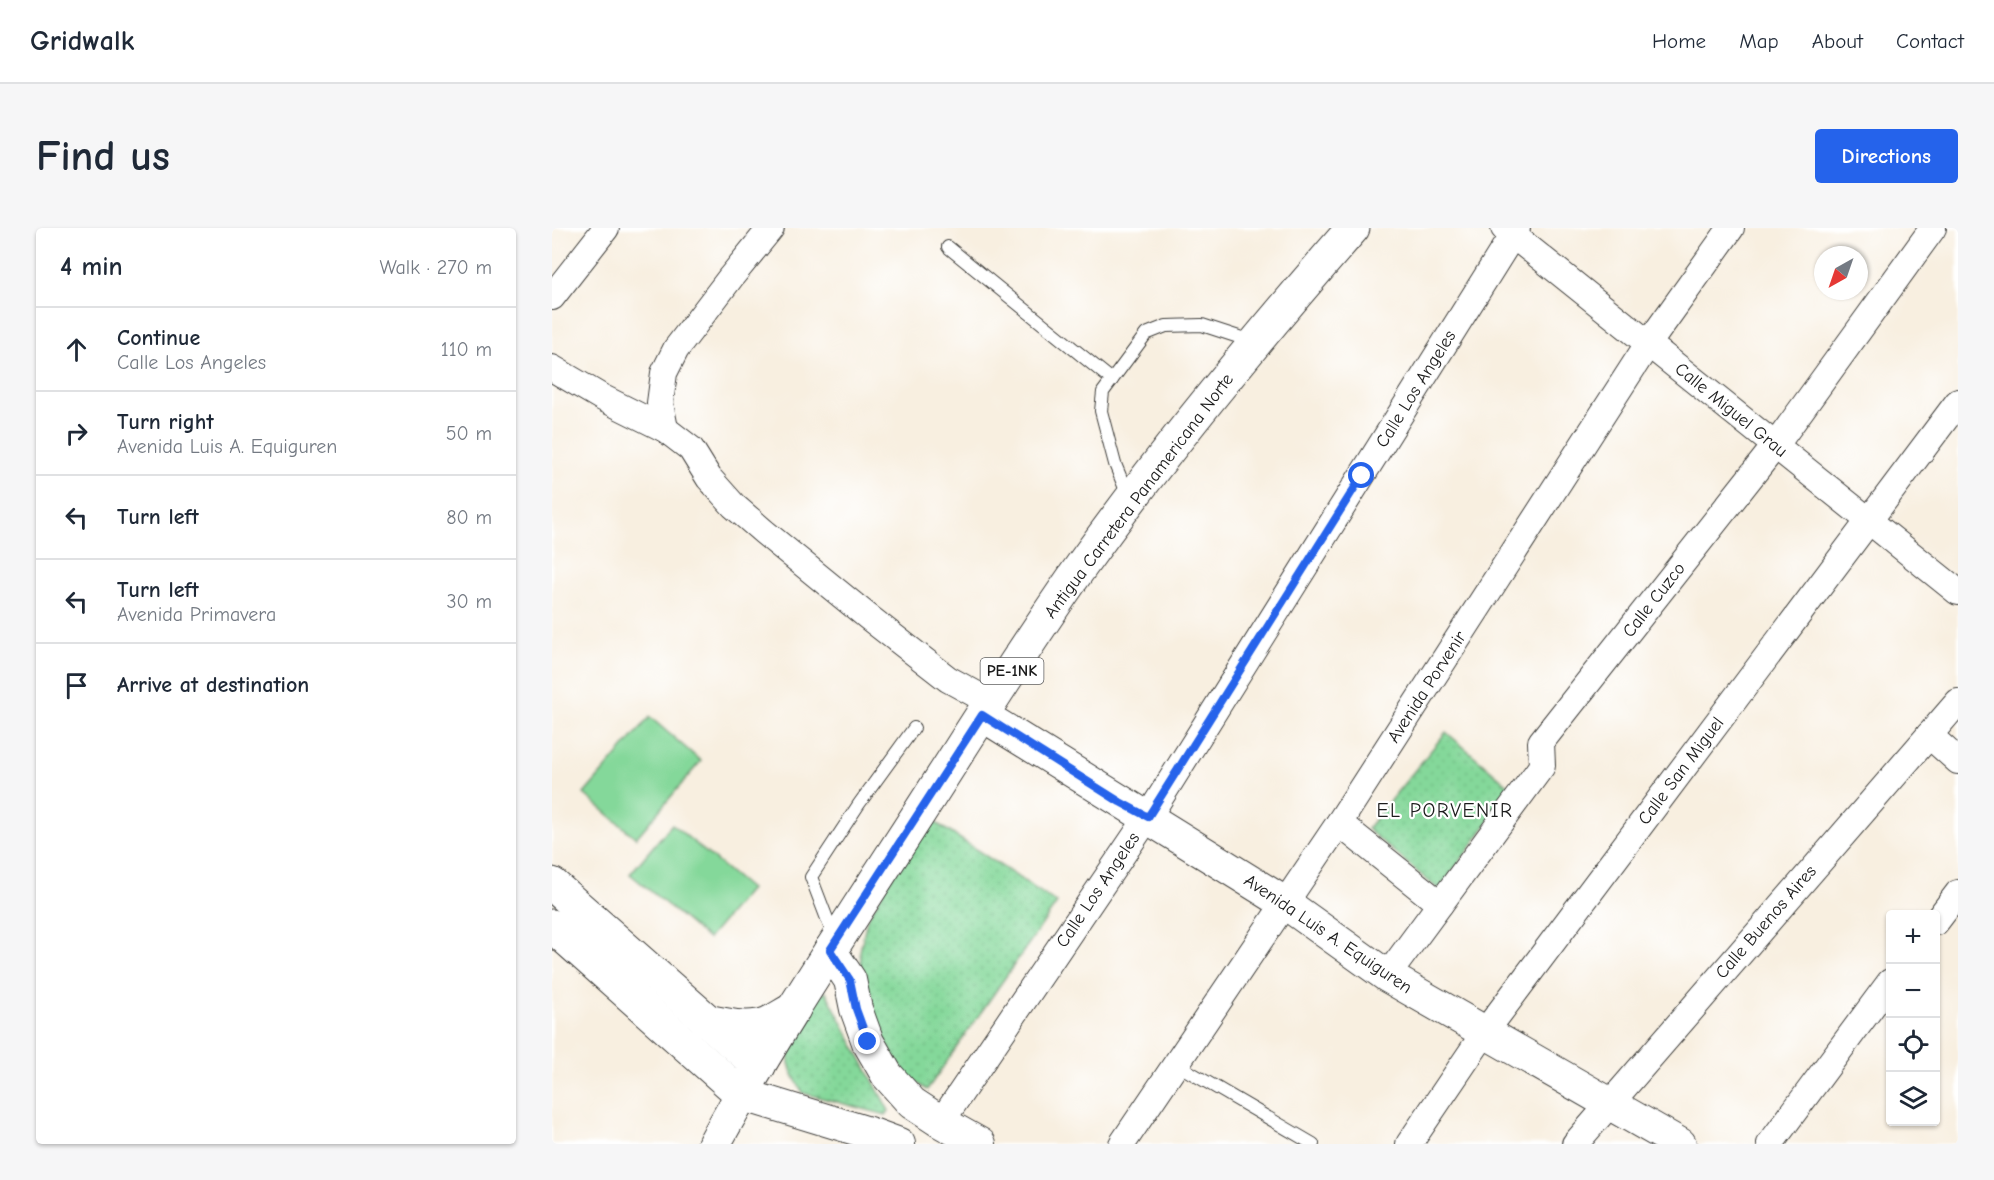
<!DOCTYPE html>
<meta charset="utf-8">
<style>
body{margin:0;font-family:"Comic Neue",sans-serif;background:#f6f6f7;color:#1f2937}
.controls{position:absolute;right:18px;bottom:18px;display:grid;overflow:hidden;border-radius:6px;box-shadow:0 2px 4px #0004}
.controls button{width:54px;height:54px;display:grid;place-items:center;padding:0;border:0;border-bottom:2px solid #e0e1e3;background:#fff;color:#1f2937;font:30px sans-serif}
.compass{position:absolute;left:1262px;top:18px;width:54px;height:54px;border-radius:50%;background:#fff;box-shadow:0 2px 4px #0004;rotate:220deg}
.stop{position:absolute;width:18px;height:18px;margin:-14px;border:4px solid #2563eb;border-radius:50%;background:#fff}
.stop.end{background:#2563eb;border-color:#fff;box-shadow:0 2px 6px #0008}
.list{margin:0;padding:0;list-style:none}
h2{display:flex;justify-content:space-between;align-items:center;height:78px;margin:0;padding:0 24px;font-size:26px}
h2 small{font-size:20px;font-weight:400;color:#747a83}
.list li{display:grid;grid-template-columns:39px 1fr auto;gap:18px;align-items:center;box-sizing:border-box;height:84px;padding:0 24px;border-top:2px solid #e0e1e3}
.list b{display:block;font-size:22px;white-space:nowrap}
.list p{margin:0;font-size:20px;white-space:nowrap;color:#747a83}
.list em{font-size:20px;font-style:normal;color:#747a83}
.icon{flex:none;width:33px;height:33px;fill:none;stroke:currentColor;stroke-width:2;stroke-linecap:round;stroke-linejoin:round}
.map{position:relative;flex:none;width:1406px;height:916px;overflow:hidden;border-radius:6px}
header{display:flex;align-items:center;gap:36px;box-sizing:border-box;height:84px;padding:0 30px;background:#fff;border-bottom:2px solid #e0e1e3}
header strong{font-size:28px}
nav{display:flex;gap:33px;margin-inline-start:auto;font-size:21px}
.intro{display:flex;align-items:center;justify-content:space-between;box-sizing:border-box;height:144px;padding:0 36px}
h1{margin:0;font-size:42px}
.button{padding:15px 27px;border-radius:6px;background:#2563eb;color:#fff;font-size:21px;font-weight:700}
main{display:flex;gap:36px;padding:0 36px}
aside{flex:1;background:#fff;border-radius:6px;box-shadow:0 2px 4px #0004}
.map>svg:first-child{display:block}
</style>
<header>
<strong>Gridwalk</strong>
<nav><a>Home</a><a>Map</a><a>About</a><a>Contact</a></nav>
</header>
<div class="intro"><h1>Find us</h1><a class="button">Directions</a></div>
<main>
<aside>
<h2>4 min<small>Walk · 270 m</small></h2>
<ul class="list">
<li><svg class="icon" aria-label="ahead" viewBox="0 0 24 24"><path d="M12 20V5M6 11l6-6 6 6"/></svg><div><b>Continue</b><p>Calle Los Angeles</p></div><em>110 m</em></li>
<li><svg class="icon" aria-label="right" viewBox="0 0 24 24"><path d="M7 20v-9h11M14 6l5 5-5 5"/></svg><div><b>Turn right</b><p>Avenida Luis A. Equiguren</p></div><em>50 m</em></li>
<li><svg class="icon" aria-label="left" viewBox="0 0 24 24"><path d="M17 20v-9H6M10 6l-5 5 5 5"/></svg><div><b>Turn left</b></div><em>80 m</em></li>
<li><svg class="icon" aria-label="left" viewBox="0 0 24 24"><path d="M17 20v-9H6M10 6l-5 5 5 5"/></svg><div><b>Turn left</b><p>Avenida Primavera</p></div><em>30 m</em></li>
<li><svg class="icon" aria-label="arrive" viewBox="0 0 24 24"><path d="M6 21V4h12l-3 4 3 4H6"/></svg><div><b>Arrive at destination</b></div></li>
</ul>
</aside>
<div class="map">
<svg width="1406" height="916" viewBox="0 0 1406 916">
<defs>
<pattern id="park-dots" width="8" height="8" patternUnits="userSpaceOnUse" patternTransform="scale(1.5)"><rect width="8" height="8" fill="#84d89a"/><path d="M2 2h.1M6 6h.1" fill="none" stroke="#71b984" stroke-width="1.8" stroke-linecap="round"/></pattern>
</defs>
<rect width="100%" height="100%" fill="#fff"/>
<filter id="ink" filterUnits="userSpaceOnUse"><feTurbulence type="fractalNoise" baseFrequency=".0167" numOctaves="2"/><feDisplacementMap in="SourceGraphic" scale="12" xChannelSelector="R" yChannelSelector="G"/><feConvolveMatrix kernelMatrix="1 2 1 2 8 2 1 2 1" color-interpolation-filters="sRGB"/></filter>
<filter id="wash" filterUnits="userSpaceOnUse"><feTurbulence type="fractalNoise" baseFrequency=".008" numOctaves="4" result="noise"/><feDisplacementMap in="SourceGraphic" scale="24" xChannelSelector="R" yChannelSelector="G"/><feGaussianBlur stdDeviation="1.35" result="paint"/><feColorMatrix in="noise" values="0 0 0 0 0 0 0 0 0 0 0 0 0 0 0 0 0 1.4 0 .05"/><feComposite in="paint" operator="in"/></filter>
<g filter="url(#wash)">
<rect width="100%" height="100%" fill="#f8efe0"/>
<g fill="#84d89a" stroke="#507a5b" stroke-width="1.5">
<path d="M98,489L149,533L84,610L32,566Z"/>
<path d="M120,596L198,661L156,711L78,646Z"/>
</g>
<g fill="url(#park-dots)" stroke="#507a5b" stroke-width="1.5">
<path d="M894,504L961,561L887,662L815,601Z"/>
<path d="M375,589L505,675L375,862L356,848L337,821L321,790L311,755L308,723L315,691Z"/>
<path d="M274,764L337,883L334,887L251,865C246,856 239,845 237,835C233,811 256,786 268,767Z"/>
</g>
</g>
<g filter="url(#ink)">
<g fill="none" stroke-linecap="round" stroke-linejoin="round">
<g stroke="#3d3c39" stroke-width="14">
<g id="service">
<path d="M396,19L560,152"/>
<path d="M577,270L563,236L549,183L551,164L594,106L614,98L650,97L702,114"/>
<path d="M282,709L259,649L307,576L362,500"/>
<path d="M624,836L761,916"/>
</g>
</g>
<g stroke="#3d3c39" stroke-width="28">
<g id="minor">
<path d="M952,0L1406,364"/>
<path d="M0,69L54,0"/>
<path d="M0,140L49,169L113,201L139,221L157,250L182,278L212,304L315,388L396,451L438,474"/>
<path d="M113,201L108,175L112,145L124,121L179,49L219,0"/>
<path d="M1377,507L1406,533"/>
<path d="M787,595L888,676"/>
<path d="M1384,694L1406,665"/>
<path d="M835,748L990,538L989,514L1223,218L1381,0"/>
<path d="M389,894L596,589L965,0"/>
<path d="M570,916L787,595L1096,116L1179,0"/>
<path d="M857,916L933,804L1406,174"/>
<path d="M1023,916L1406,474"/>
<path d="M1218,916L1338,754"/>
</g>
</g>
<g stroke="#3d3c39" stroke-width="34">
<g id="tertiary">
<path d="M430,487L733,675L835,748L1128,916"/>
<path d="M278,722L298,752L304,781L316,814L335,847L360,875L389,894L428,916"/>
<path d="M189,866L320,906L347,916"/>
</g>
</g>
<g stroke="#3d3c39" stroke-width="35">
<g id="secondary">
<path d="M0,656L207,838"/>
<path d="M0,698L189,866"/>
<path d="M155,793C175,797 197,803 217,795C225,791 234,785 242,781"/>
</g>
</g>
<g stroke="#3d3c39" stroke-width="35">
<path id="primary" d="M162,916C219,811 286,711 351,610C410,519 467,426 530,337C614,220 706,109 801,0"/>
</g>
<use href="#service" stroke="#fff" stroke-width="12"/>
<use href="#minor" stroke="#fff" stroke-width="26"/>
<use href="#tertiary" stroke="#fff" stroke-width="32"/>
<use href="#secondary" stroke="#fff" stroke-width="33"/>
<use href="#primary" stroke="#fff" stroke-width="33"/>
</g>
</g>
<g fill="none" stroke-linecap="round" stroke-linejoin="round" filter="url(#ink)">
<path stroke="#2563eb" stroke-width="8" d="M316,814L304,781L298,752L278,722L430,487L568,574L596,589L810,248"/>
</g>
<g text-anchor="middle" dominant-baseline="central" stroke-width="4.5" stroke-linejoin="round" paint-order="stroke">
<rect fill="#fff" stroke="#606060" stroke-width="1.5" x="428.5" y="430" width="63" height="26" rx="4.5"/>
<g font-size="16" font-weight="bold" fill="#1c1c1c">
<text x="460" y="443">PE-1NK</text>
</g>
<g font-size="18" fill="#1c1c1c" stroke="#fff">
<text transform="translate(864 161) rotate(-58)">Calle Los Angeles</text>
<text transform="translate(1179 182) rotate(39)">Calle Miguel Grau</text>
<text transform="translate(587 268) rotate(-53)">Antigua Carretera Panamericana Norte</text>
<text transform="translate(1102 372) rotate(-52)">Calle Cuzco</text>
<text transform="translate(875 459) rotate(-57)">Avenida Porvenir</text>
<text transform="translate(1129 543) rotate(-53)">Calle San Miguel</text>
<text transform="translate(546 662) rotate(-56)">Calle Los Angeles</text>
<text transform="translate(1214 694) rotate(-49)">Calle Buenos Aires</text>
<text transform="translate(776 706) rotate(34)">Avenida Luis A. Equiguren</text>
</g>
<g font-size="20" letter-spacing="1.5" fill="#1c1c1c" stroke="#fff">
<text x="893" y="582">EL PORVENIR</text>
</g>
</g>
</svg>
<div class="controls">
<button>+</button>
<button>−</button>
<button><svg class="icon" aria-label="locate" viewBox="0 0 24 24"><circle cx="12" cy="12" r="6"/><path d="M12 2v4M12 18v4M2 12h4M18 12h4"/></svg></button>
<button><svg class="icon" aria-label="layers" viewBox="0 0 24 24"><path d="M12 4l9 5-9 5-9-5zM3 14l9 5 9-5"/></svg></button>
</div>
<svg class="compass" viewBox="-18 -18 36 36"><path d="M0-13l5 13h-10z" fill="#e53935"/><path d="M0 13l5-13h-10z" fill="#747a83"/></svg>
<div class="stop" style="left:810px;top:248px"></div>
<div class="stop end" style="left:316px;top:814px"></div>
</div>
</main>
